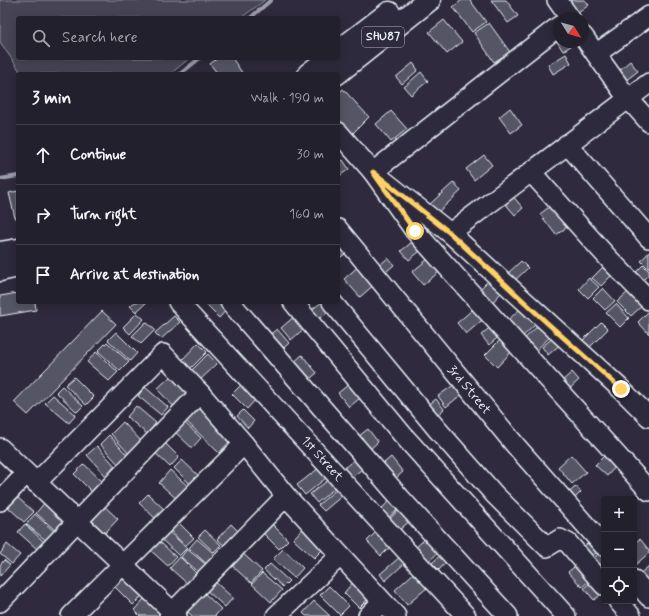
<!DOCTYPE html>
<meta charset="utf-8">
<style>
body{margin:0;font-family:Mynerve,sans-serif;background:#2f2d3a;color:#f1f3f6}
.controls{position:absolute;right:12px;bottom:12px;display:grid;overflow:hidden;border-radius:4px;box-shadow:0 2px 10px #0003}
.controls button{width:36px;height:36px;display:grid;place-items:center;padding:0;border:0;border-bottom:1px solid #403e4a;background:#23202e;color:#f1f3f6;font:20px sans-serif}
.compass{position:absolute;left:553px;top:12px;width:36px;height:36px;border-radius:50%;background:#23202e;box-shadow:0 2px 10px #0003;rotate:127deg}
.stop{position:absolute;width:12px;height:12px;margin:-9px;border:3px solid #ffd166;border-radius:50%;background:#fff}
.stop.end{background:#ffd166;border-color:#fff;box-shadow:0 1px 4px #0008}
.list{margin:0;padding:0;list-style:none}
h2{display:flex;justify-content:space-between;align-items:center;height:52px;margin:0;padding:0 16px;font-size:17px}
h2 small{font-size:13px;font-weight:400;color:#a3a3aa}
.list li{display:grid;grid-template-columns:26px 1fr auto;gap:12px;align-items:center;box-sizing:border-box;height:60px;padding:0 16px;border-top:1px solid #403e4a}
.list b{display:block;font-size:15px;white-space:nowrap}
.list em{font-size:13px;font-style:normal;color:#a3a3aa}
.icon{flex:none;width:22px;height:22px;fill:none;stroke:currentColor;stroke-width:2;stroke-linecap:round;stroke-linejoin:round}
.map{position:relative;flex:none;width:649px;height:616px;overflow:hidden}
.search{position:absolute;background:#23202e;box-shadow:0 2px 10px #0003;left:16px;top:16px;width:324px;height:44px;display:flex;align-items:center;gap:10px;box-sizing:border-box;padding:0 14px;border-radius:4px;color:#a3a3aa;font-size:15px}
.panel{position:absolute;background:#23202e;box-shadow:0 2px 10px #0003;left:16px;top:72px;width:324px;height:232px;border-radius:4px}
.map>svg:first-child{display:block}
</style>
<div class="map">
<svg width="649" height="616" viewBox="0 0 649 616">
<rect width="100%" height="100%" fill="#2f2a3d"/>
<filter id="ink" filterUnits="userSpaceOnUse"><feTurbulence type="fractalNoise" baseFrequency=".025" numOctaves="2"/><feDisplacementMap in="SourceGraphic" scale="8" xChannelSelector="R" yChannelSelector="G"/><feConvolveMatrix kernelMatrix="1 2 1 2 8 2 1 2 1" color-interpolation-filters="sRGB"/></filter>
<g filter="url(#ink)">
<path fill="#464455" stroke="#979aa6" d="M0,0H265L241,18H18V58H190L170,74H22L0,42Z"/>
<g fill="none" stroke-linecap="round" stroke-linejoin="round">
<g stroke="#9c9fab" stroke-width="4">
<path d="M250,18L271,0"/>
<path d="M180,74L200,58"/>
<path d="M0,179L18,176"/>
</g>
</g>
<g fill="#575565" stroke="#e8f1f8">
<path d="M462,0H470L486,22L472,32L453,7Z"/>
<path d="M491,0H506L518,16L508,23Z"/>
<path d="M572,0H585L589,5L578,13L570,1Z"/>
<path d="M444,20L462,42L447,54L429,32Z"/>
<path d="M489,23L510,52L494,62L474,33Z"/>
<path d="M559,29V42H577L563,51L552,34Z"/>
<path d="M566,54L571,63L553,74L548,65Z"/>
<path d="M218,58H232L243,74H218L210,64Z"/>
<path d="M630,61L638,71L624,82L616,73Z"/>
<path d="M413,63L418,70L402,84L396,77Z"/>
<path d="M421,72L428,81L411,95L404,87Z"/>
<path d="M343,89L369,117L352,134L338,119V94Z"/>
<path d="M510,108L522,125L511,133L499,117Z"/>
<path d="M391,111L407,129L391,142L376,124Z"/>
<path d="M484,155L492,165L474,180L466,169Z"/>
<path d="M343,160L349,169L338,177V163Z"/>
<path d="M454,182L461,191L437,213L429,205Z"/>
<path d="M18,191V218H15L9,193Z"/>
<path d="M511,194L523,208L515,215L503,201Z"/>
<path d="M553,204L570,225L556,235L540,214Z"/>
<path d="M417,238L425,247L409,260L401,251Z"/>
<path d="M342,244L348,252L338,259V247Z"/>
<path d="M649,252V269L641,261Z"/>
<path d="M388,258L394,265L381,276L375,269Z"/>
<path d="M428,259L439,272L423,285L412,272Z"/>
<path d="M521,261L528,268L512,283L505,276Z"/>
<path d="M360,265L376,283L360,297L344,279Z"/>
<path d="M605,265L614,273L601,286L592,278Z"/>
<path d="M643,265L649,271V274L638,285L631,277Z"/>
<path d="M589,278L599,287L588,298L579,289Z"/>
<path d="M489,280L501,293L489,306L476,293Z"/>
<path d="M603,288L615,301L605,310L593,298Z"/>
<path d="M630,290L644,304L631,316L617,302Z"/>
<path d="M18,293V302H35L36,310L0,316V296Z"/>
<path d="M135,302H147L136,312L130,306Z"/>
<path d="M209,302H222L228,308L219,318L206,305Z"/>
<path d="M322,302H325L331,310L313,323L306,314Z"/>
<path d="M616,304L629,318L620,327L606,313Z"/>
<path d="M478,305L487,316L466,334L457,323Z"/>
<path d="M520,309L535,325L521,338L506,322Z"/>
<path d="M102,311L116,324L28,415L14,402Z"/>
<path d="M649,311V334L638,322Z"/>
<path d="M137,313L144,319L130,334L123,327Z"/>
<path d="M296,315L306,327L291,340L281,328Z"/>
<path d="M174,316L180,322L161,339L155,333Z"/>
<path d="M543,321L554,333L533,353L522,341Z"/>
<path d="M146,322L155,330L141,344L132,336Z"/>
<path d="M601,322L608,329L588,349L581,342Z"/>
<path d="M494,324L502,334L489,345L481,335Z"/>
<path d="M277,329L289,343L281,351L268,336Z"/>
<path d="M116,332L137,353L130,361L108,340Z"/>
<path d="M556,335L563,342L548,355L542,347Z"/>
<path d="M503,337L514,349L497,367L485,355Z"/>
<path d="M107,342L129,362L120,371L98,351Z"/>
<path d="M198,343L207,352L190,369L181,361Z"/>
<path d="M96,352L118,372L109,381L87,362Z"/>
<path d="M208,354L217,364L200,380L191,371Z"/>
<path d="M302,355L317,373L306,382L291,365Z"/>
<path d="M572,372L579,380L567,391L560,383Z"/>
<path d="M172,375L192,397L178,411L157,389Z"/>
<path d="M74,377L94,397L86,405L65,385Z"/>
<path d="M353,381L364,395L349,407L338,393Z"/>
<path d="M242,384L256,399L247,409L232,394Z"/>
<path d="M455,384L462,394L446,407L438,396Z"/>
<path d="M62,386L83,406L77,412L56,392Z"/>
<path d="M145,387L168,407L161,415L138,396Z"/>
<path d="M53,395L76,415L69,423L45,403Z"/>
<path d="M436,399L444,409L434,418L425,408Z"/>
<path d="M196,401L234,437L219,453L182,417Z"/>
<path d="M136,406L156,423L147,434L127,417Z"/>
<path d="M243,410L254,421L248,428L237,416Z"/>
<path d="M180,418L201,438L192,448L171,428Z"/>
<path d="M123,422L143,443L130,455L111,434Z"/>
<path d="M368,429L378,442L370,449L359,436Z"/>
<path d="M109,435L128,456L119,465L100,444Z"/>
<path d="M163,441L179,457L170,467L153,451Z"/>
<path d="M97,446L115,466L105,475L87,455Z"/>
<path d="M607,453L618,464L607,476L595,465Z"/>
<path d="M571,455L586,472L572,484L558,467Z"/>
<path d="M358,456L366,466L348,480L341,471Z"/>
<path d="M391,457L403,472L390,483L378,468Z"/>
<path d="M182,460L201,478L193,487L174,468Z"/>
<path d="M84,464L105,484L95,495L74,474Z"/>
<path d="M319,468L326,478L305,495L297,485Z"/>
<path d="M170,470L191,489L180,502L159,483Z"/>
<path d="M331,478L337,486L317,503L310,494Z"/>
<path d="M576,486L581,492L570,503L565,497Z"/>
<path d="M338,488L343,495L324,511L318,505Z"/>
<path d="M148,494L166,511L157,520L139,503Z"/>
<path d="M396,495L404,504L388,518L381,509Z"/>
<path d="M17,497L34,512L24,522L8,507Z"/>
<path d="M46,501L67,520L57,532L36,513Z"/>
<path d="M100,502L118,519L105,533L87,516Z"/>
<path d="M401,508L412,519L397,532L387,521Z"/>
<path d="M35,514L57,534L49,543L26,524Z"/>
<path d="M267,519L288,540L279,549L258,528Z"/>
<path d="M177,521L194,538L185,546L169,529Z"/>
<path d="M25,524L44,542L37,549L18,532Z"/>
<path d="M231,524L240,533L226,547L217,539Z"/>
<path d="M307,524L328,544L314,558L293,539Z"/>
<path d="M381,527L395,542L381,556L367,541Z"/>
<path d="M166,529L187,548L179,556L159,537Z"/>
<path d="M205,530L221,545L214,552L198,537Z"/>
<path d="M427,537L440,551L427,563L414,549Z"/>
<path d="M157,539L176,557L168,566L149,549Z"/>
<path d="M197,539L219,558L210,567L189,548Z"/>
<path d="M640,539L649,550V553L634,566V543Z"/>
<path d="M588,543L597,552L588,560L579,551Z"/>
<path d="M7,544L20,555L12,564L0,554Z"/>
<path d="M187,549L208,566L201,574L181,557Z"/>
<path d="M283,549L303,568L294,578L273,559Z"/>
<path d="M239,550L262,571L251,583L228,562Z"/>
<path d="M601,551L604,555V574L590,562Z"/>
<path d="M443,553L449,559L439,570L432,563Z"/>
<path d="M180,557L201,578L192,588L170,568Z"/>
<path d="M400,557L405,563L385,581L380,574Z"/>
<path d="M4,560L10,565L0,576V565Z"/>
<path d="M580,562L594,577L582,587L568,572Z"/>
<path d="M270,564L289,581L283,587L264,570Z"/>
<path d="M649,566V581L645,585L637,576Z"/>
<path d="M416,571L429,586L407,605L395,590Z"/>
<path d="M262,573L282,590L271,602L252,584Z"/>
<path d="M124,577L143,595L133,605L115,587Z"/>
<path d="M212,579L233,598L225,607L204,588Z"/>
<path d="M354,581L370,597L359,608L344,593Z"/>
<path d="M591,582L601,594L594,600L584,588Z"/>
<path d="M329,586L349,606L340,615L320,595Z"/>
<path d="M201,590L221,609L215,616H192L185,609Z"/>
<path d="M145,598L163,615V616H140L134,610Z"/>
<path d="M314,601L330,616H306L303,613Z"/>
</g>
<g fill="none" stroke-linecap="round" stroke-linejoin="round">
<g stroke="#e8f1f8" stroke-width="22">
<g id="minor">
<path d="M557,0L570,18"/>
<path d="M559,26L373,172L415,231L649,491"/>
<path d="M583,36L626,96L649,122"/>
<path d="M596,54L649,16"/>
<path d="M338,132L373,172L450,233L621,389L649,417"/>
<path d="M567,144L649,238"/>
<path d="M531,172L610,260L649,300"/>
<path d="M338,229L516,446L604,546"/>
<path d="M450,233L649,83"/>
<path d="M178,302L466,616"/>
<path d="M230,302L402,500L508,616"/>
<path d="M293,302L402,434L566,616"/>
<path d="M332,302L437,429L494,494L547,547L560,539L568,543L604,585"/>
<path d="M0,448L177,616"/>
<path d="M36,483L163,354L200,393L244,444L286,496L396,616"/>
<path d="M0,501L26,474"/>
<path d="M634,580L649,597"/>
<path d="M618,601L631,616"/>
<path d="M0,602L200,393"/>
<path d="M71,616L244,444"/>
<path d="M169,616L286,496"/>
<path d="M276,616L340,556"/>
<path d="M368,616L382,602"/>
</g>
</g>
<g stroke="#e8f1f8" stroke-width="25">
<g id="major">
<path d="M338,52L389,13"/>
<path d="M309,74L330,58"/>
<path d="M336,74L429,0"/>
<path d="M0,253L18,250"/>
<path d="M0,270L18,266"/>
</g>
</g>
<use href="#minor" stroke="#2f2a3d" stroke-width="19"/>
<use href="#major" stroke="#2f2a3d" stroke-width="22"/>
</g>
</g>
<g fill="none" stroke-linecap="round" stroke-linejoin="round" filter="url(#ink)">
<path stroke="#ffd166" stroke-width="5" d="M415,231L373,172L450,233L545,321L621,389"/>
</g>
<g text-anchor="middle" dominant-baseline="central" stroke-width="3.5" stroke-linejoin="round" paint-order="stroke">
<rect fill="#2f2a3d" stroke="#b0b5c0" stroke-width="1" x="362" y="27" width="42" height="20" rx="3"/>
<g font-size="12" font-weight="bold" fill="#e8f1f8">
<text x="383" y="37">SHU87</text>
</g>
<g font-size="13" fill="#e8f1f8" stroke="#2f2a3d">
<text transform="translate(469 390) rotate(50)">3rd Street</text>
<text transform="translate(322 459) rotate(48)">1st Street</text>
</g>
</g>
</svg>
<div class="controls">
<button>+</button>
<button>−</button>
<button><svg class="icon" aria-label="locate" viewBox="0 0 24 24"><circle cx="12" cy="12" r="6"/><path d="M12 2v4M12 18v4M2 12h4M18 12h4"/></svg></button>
</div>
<svg class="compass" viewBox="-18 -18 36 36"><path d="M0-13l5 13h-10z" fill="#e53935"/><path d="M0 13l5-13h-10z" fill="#a3a3aa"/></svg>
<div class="stop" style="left:415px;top:231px"></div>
<div class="stop end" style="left:621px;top:389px"></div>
<div class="search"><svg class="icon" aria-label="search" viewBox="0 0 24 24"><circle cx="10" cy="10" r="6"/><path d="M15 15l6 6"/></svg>Search here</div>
<section class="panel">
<h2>3 min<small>Walk · 190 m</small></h2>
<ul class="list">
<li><svg class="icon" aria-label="ahead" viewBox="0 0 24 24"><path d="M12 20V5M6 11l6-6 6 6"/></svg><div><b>Continue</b></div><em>30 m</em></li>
<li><svg class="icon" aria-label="right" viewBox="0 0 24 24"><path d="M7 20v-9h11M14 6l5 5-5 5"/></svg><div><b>Turn right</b></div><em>160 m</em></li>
<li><svg class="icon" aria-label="arrive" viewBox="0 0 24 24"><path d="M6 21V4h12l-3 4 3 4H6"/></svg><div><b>Arrive at destination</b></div></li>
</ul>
</section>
</div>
